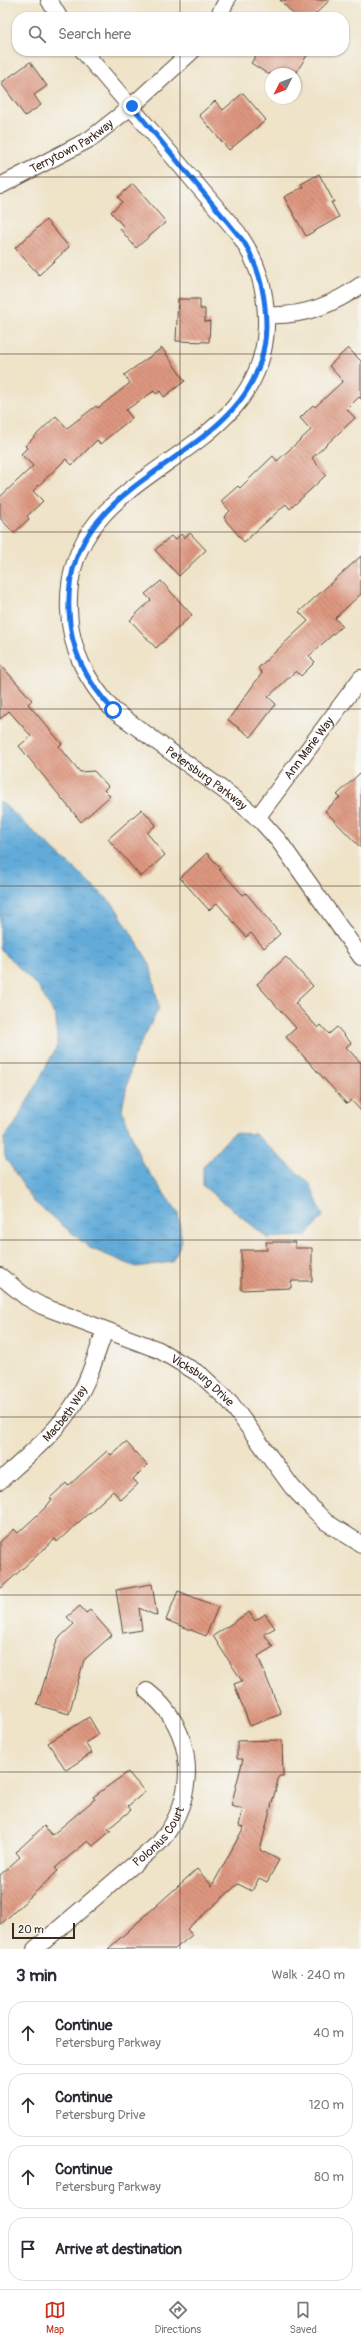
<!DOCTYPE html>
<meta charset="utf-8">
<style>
body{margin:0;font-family:Pangolin,sans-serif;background:#f7f7f7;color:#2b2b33}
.compass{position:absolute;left:265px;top:68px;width:36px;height:36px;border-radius:50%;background:#fff;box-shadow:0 1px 3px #0004;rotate:228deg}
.scale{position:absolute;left:12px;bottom:10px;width:63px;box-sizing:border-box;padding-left:4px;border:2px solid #3b2a1e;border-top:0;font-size:11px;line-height:14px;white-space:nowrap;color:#3b2a1e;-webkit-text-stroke:3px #f6f6f2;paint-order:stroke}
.stop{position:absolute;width:12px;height:12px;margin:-9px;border:3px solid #1a73e8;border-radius:50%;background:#fff}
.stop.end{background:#1a73e8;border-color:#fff;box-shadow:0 1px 4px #0008}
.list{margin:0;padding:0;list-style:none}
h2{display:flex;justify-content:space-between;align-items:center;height:52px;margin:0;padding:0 16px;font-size:17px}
h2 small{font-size:13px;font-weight:400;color:#7c7c81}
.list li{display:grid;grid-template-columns:26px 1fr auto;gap:12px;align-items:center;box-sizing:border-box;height:64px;margin:0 8px 8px;padding:0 8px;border:1px solid #e1e1e2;border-radius:16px}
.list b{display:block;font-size:15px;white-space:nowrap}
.list p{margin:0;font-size:13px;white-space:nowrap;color:#7c7c81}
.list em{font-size:13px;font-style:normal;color:#7c7c81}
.icon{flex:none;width:22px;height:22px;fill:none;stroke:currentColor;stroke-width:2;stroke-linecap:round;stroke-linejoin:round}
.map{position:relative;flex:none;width:361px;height:1949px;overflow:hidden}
.search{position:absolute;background:#fff;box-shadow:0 1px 3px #0004;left:12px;right:12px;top:12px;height:44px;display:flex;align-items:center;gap:10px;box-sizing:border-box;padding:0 14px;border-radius:16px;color:#7c7c81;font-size:15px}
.sheet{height:340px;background:#fff}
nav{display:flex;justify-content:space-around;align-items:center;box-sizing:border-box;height:56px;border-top:1px solid #e1e1e2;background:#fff;font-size:11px;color:#7c7c81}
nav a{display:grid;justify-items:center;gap:2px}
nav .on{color:#c8321e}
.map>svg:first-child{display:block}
</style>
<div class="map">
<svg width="361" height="1949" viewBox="0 0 361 1949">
<defs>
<pattern id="water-ripples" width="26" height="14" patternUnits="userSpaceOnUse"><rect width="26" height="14" fill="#62abd9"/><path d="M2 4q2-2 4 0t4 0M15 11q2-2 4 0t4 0" fill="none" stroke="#528baf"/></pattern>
<pattern id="building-back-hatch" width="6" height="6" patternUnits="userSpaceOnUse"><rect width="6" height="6" fill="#de9780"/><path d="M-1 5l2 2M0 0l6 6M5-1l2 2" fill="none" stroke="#b57b68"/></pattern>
</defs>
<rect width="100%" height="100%" fill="#f6f6f2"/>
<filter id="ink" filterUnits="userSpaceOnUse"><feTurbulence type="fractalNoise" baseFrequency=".025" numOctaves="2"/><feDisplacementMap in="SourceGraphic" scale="8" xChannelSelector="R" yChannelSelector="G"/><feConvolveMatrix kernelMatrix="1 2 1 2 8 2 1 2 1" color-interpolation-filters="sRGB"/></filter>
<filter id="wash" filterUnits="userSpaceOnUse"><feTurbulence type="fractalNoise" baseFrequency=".012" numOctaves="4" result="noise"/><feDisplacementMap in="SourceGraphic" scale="16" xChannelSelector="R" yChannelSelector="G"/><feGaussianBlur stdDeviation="0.9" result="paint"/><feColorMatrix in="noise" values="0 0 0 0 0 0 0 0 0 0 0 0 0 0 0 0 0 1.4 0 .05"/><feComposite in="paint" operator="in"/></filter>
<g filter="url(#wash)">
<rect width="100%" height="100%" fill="#efe3c8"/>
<g fill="url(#water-ripples)" stroke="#4e6a7c">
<path d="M0,801L114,905L150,964L159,1008L133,1058L122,1109L141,1161L178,1213L182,1241L172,1262L136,1267L90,1248L33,1201L5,1157L4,1138L15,1124L57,1046L56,1018L39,988L0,949Z"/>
<path d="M233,1133L255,1134L310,1184L323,1216L306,1236L268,1238L203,1186V1167Z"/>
</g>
<g id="blocks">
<g fill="url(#building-back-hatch)">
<path d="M280,0H330L312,17H296Z"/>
<path d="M259,51H310L295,74H268L251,63Z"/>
<path d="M30,62L47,86L34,95L41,105L25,116L1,83Z"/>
<path d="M243,93L266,120L229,150L199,115L215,101L223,110Z"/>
<path d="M319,174L334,202H331L339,217L306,236L284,197L303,187L301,184Z"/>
<path d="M133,184L166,222L136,248L120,229L123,226L111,212L122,202L118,197Z"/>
<path d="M46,220L69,247L39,275L15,248Z"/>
<path d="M178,299H200V309H205V322L210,321L209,342L176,341Z"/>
<path d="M162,348L185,381L164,397L160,391L156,394L154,391L126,410L132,418L100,444L97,440L72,465L66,459L33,491L43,501L27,516L29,519L14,533L0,518V497L33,466L21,454L27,448L25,446L56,416L67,428L96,406L98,408L130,383L124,375Z"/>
<path d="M348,348L361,361V399L359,397L347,409L355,418L312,458L326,475L290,509L286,504L244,542L227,522L224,517L230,511L221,501L238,486L240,488L273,456L277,461L311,430L300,418L313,405L315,407L343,381L329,366Z"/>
<path d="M190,533L206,550L179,576L155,550L171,536L175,540L181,534L184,538Z"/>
<path d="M361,556V594L335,618L342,626L309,656L315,662L301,676L296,671L268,697L276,704L251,737L228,720L262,673L258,668L308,621L299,612Z"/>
<path d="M161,581L192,615L156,648L130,620L151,600L145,594Z"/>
<path d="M0,664L32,700L28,704L62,744L59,746L80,772L94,771L108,786L104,790L110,796L81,822L19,746L31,736L9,711L0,719Z"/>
<path d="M361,772V848L325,811L340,797L337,795Z"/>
<path d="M142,809L156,825L147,833L165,855L141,877L108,839Z"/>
<path d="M207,853L220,868L219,869L243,895L246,893L280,934L264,948L251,933L246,937L217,903L209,910L180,878Z"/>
<path d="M286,957L313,986L295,1003L318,1028L321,1025L329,1034L337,1027L351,1043L346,1047L361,1063V1111L351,1100L347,1104L286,1037L296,1028L257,984Z"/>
<path d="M266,1242H295V1248H312V1281H291V1288L241,1290V1250H267Z"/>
<path d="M126,1442L147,1465L133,1479L138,1484L121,1500L113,1491L57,1542L55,1539L0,1589V1542L14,1529L18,1533L47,1506L52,1499L50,1498L66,1483L68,1486L107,1451L111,1455Z"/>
<path d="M152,1584L157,1616L139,1608L142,1630L123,1633L116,1590Z"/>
<path d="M178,1591L218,1607L206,1636L166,1620Z"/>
<path d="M80,1606L86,1613L90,1610L112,1635L84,1660L69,1714L37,1705L57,1640L74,1624L67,1617Z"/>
<path d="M249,1612L255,1621L265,1614L275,1628L264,1634L273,1647L258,1656L281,1714L250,1726L234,1684L242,1681L213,1636Z"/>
<path d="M89,1717L99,1734L85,1743L92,1753L66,1770L48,1743Z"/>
<path d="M282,1740L283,1776H279L260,1850L279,1860L267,1882L259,1878L252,1891L238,1884L187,1929L192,1935L175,1949H108L197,1869L212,1886L244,1827L239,1826L243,1809L231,1806L243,1759H237V1741Z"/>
<path d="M128,1772L145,1792L128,1806L131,1810L108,1829L111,1831L93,1846L88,1841L55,1868L58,1871L0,1925V1875L20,1857L16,1852L44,1826L52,1835L95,1799L93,1797Z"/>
</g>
</g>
</g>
<g filter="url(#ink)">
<use href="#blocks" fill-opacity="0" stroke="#564638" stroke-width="1"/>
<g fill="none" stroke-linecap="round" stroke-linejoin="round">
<g stroke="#564638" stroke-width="18">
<g id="minor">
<path d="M49,0L59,17"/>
<path d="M218,17L227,0"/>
<path id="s1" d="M83,51L238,233C258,262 267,291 266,327C261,467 62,462 69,610C70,650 87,681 113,710L233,797L261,821L279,841L361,957"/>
<path id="s2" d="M0,186L90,139L132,106L192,51"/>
<path d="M267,315C301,317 333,305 361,285"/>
<path id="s3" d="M257,818L361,678"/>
<path id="s4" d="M0,1276L26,1297L42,1306L159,1350L201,1375L230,1402L292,1487L312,1508L326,1522L361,1544"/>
<path id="s5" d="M0,1481C26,1457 55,1434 74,1404C89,1381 96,1355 105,1330"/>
<path id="s6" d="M35,1949L159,1843C199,1798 197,1729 147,1691"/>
</g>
</g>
<use href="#minor" stroke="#fff" stroke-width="16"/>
</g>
</g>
<g fill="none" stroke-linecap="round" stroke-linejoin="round" filter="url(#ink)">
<path stroke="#1a73e8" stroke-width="5" d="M113,710C86,681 70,650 69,610C62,462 263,466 266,327C266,296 260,269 244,242L132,106"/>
</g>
<path fill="none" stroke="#3b2a1e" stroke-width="1" stroke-opacity="0.55" d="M180,0V17M180,51V1949M0,177H361M0,354H361M0,532H361M0,709H361M0,886H361M0,1063H361M0,1240H361M0,1417H361M0,1595H361M0,1772H361"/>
<g text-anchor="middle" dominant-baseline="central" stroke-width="4" stroke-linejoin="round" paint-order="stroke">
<g font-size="12" fill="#3b2a1e" stroke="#f6f6f2">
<text stroke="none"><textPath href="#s2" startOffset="82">Terrytown Parkway</textPath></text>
<text stroke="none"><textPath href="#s3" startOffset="87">Ann Marie Way</textPath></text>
<text stroke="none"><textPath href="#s1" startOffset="928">Petersburg Parkway</textPath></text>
<text stroke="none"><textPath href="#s4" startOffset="230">Vicksburg Drive</textPath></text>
<text stroke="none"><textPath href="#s5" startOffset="94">Macbeth Way</textPath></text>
<text stroke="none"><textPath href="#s6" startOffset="168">Polonius Court</textPath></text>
</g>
</g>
</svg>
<svg class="compass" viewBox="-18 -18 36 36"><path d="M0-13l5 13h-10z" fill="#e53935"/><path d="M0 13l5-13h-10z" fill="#7c7c81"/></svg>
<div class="scale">20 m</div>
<div class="stop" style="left:113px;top:710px"></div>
<div class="stop end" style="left:132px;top:106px"></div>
<div class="search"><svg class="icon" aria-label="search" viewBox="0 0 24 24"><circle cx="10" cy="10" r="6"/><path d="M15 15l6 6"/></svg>Search here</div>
</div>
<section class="sheet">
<h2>3 min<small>Walk · 240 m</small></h2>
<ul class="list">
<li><svg class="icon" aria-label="ahead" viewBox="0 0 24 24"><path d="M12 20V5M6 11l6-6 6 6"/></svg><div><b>Continue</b><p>Petersburg Parkway</p></div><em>40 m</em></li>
<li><svg class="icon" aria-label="ahead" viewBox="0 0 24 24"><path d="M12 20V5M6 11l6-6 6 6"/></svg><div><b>Continue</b><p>Petersburg Drive</p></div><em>120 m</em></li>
<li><svg class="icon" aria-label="ahead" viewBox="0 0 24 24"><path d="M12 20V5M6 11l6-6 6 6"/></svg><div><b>Continue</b><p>Petersburg Parkway</p></div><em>80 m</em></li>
<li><svg class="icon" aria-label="arrive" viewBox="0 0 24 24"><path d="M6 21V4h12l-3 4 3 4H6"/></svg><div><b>Arrive at destination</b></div></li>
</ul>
</section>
<nav>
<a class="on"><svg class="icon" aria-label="map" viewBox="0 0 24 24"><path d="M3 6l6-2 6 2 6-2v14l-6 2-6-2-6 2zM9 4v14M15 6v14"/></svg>Map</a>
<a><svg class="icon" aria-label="directions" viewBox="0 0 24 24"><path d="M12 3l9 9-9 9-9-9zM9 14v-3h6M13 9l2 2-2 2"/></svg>Directions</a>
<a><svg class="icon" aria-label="saved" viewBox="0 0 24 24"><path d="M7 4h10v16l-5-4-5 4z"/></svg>Saved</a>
</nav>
